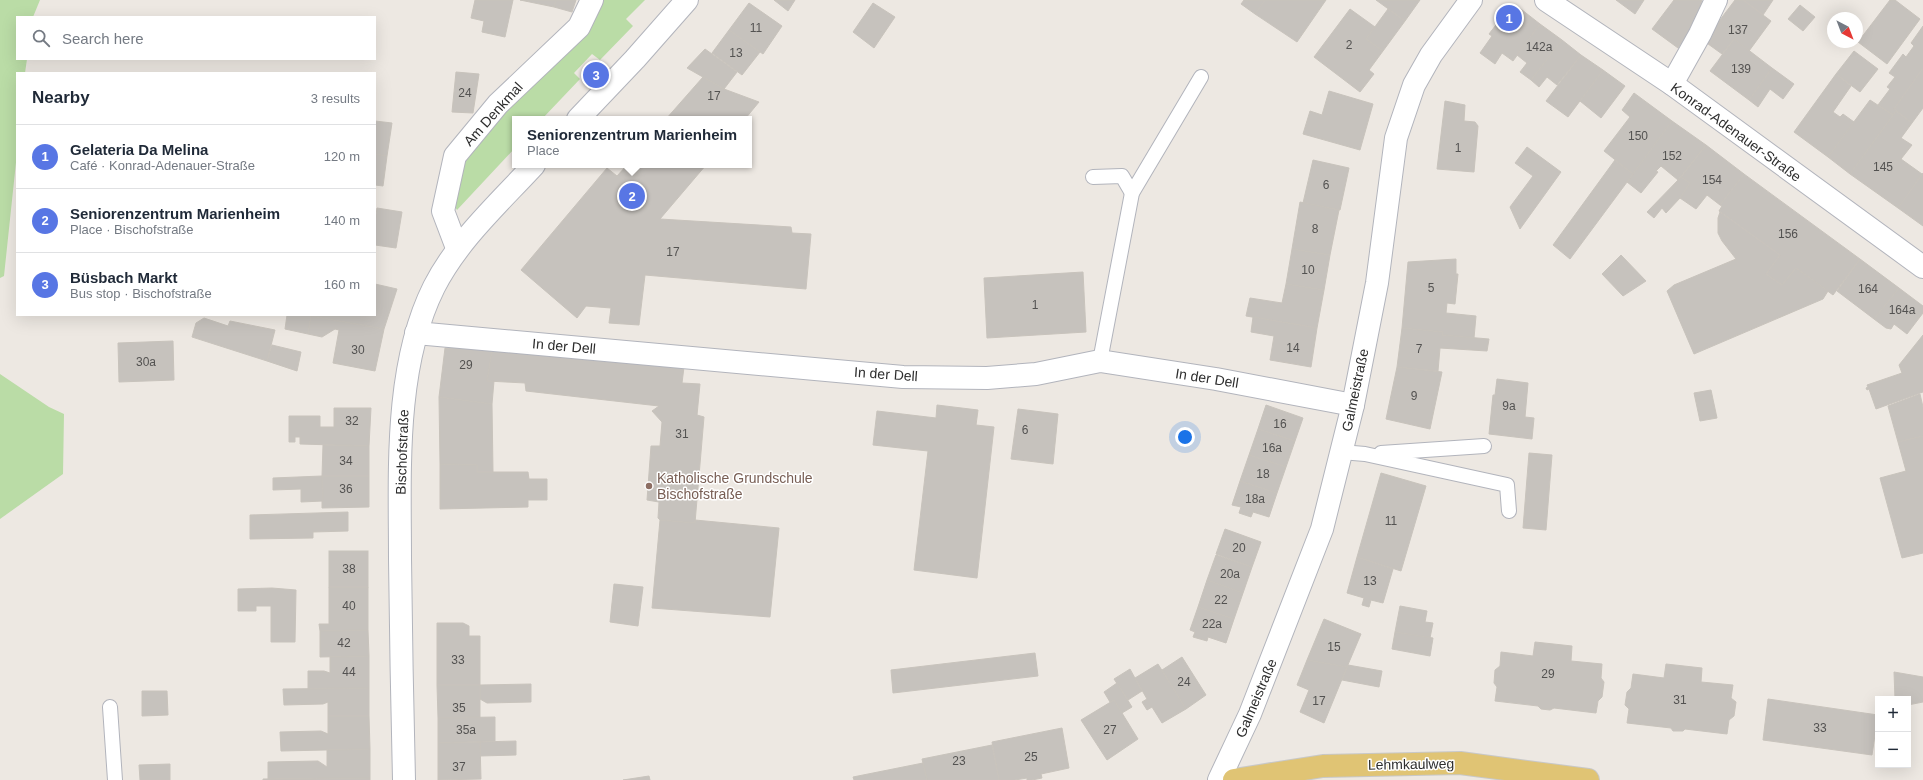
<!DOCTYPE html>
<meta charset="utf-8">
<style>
body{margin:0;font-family:Helvetica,sans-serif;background:#f2f2f3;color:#1f2937}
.controls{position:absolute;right:12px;bottom:12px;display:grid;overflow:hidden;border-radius:0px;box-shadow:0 4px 16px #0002}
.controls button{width:36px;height:36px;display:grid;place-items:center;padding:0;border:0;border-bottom:1px solid #e0e1e3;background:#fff;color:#1f2937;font:20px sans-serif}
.compass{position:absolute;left:1827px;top:12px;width:36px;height:36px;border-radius:50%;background:#fff;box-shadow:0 4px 16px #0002;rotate:138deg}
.you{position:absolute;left:1185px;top:437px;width:14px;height:14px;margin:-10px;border:3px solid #fff;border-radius:50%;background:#1a73e8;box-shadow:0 0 0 6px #1a73e833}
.badge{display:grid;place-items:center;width:26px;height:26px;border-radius:50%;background:#5876e4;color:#fff;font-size:13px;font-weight:700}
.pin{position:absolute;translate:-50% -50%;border:2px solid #fff;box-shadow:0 1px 4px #0006}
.popup{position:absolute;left:512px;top:116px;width:240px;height:52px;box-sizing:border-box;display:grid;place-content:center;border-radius:0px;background:#fff;filter:drop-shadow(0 1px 3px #0005);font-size:13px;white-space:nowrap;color:#747a83}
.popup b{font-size:15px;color:#1f2937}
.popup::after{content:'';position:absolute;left:50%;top:100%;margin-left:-8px;border:8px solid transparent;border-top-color:#fff}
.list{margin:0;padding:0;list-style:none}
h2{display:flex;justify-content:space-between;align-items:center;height:52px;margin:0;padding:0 16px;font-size:17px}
h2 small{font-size:13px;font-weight:400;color:#747a83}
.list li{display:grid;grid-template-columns:26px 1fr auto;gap:12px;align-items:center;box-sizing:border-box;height:64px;padding:0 16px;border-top:1px solid #e0e1e3}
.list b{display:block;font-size:15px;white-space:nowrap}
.list p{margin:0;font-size:13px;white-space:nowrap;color:#747a83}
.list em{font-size:13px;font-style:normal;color:#747a83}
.icon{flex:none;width:22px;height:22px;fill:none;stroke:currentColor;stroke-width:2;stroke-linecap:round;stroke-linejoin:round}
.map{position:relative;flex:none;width:1923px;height:780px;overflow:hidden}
.search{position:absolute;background:#fff;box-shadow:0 4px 16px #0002;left:16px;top:16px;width:360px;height:44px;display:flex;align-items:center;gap:10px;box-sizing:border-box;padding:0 14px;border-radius:0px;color:#747a83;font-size:15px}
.panel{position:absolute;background:#fff;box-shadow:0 4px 16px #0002;left:16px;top:72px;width:360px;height:244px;border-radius:0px}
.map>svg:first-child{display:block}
</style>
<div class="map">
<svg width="1923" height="780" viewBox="0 0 1923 780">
<rect width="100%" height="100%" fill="#ede8e2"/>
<g fill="#badca6">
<path d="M0,0H40L33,17H17V59H27L25,73H17V153L4,276L0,278Z"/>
<path d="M603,0H645L626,19L633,26L600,60L592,54L574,73L580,79L542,119H515V148L457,210L451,200L462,155Z"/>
<path d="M0,374L49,407L64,414L63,474L0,519Z"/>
</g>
<g fill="#c6c2bd" stroke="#c8c3bc">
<path d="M475,0H513L505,37L482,32L484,21L471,18Z"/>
<path d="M520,0H556L554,7Z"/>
<path d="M556,0H576L572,12L554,7Z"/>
<path d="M774,0H795L788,11Z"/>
<path d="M1244,0H1265L1255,14L1241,4Z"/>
<path d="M1265,0H1326L1297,42L1255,14Z"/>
<path d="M1376,0H1420L1405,21Z"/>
<path d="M1616,0H1644L1635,14Z"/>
<path d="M1674,0H1702L1696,21L1678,48L1652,29Z"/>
<path d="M1735,0H1743L1771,21L1749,51L1734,39L1722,54L1704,41Z"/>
<path d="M1743,0H1773L1763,15Z"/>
<path d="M1890,0H1895L1920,19L1887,64L1858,42Z"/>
<path d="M749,3L782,26L763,54L729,30Z"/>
<path d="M873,3L895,17L874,48L853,32Z"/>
<path d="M1800,5L1815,17L1803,31L1788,19Z"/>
<path d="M1517,6L1540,24L1513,61L1502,53L1495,64L1480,53L1492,36L1489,34L1509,8Z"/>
<path d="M1350,9L1375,27L1366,39L1383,51L1369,70L1374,74L1360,92L1314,57Z"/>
<path d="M1388,9L1405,21L1383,51L1366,39Z"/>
<path d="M1540,24L1562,40L1531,80L1520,72L1527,63L1517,55Z"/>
<path d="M1923,26V68L1894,109L1896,111L1893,115L1878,105L1890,89L1887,87L1895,77L1889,73L1903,54L1906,57L1914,46L1911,43Z"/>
<path d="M729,30L760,52L742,75L712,53Z"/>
<path d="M1734,39L1772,68L1749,100L1710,71Z"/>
<path d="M1562,40L1581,55L1557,85L1547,77L1539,87L1531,80Z"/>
<path d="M705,49L737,72L724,89L687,68Z"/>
<path d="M1854,51L1878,69L1860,92L1836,74Z"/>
<path d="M1581,55L1603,70L1568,117L1546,101Z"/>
<path d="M1772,68L1794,84L1783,99L1770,89L1758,107L1749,100Z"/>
<path d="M1923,68V108L1912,123L1894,109Z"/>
<path d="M1603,70L1625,86L1601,118L1580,101Z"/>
<path d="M456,72L479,74L473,113L452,112Z"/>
<path d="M1836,74L1851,86L1833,112L1840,117L1843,114L1854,122L1828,157L1794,132Z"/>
<path d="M703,77L724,89L759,102L745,119H666Z"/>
<path d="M1329,91L1373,104L1360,150L1303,134L1310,111L1322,115Z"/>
<path d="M1634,93L1672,121L1633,174L1604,151L1630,117L1622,110Z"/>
<path d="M1870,100L1893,115L1850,174L1828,157Z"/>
<path d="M1445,101L1465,105L1464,121L1475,122L1478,126L1474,172L1437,169Z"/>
<path d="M1896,111L1912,123L1901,138L1912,145L1901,159L1922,174L1898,208L1850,174Z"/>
<path d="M375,121L392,123L387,156L375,154Z"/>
<path d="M1672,121L1706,145L1678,180L1661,166L1656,171L1658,172L1641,193L1627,182Z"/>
<path d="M1706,145L1744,174L1720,205L1707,195L1696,209L1680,198L1690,183L1681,177Z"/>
<path d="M1527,147L1561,172L1520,229L1510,207L1533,176L1515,163Z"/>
<path d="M375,154L387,156L383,186L375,185Z"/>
<path d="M1313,160L1349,168L1340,210L1303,203Z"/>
<path d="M1615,160L1633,174L1570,259L1553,245Z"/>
<path d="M627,165H706L660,219L791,227L792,233L811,234L806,289L645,275L639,325L609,323L611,308L586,306L577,318L521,270L607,168L617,176Z"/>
<path d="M1923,173V226L1898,208Z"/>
<path d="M1744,174L1860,259L1833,295L1796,268L1782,285L1766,274L1780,255L1719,211L1722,206L1720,205Z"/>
<path d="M1681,177L1690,183L1680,198L1666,213L1662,208L1654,218L1647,212Z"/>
<path d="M1300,202L1339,210L1330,255L1292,249Z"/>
<path d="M377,208L402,212L396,248L375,245V221Z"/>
<path d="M1720,212L1780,255L1766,274L1782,285L1796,268L1828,291L1823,299L1694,354L1667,291L1674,285L1736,259L1722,241L1718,233V218Z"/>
<path d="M1292,249L1330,255L1324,290L1286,284Z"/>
<path d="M1621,255L1646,281L1623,296L1602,274Z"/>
<path d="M1456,259V274H1458L1455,304L1447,303L1446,313L1476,316L1474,338L1442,335L1443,332L1402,328L1408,262Z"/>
<path d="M1860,259L1899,288L1874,319L1837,291Z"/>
<path d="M1083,272L1086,332L987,338L984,278Z"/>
<path d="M375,284L397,289L384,329L311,316L375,315Z"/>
<path d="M1286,284L1324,290L1317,328L1246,316L1250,298L1282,303Z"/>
<path d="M1899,288L1923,306V313L1907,334L1894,324L1891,329L1886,328L1874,319Z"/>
<path d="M287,315H311L308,334L285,329Z"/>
<path d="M311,316L384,329L375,371L333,363L339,330L335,329L322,337L308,334Z"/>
<path d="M1253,317L1317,328L1311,367L1270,360L1274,336L1251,332Z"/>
<path d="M204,318L228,326L230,321L275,330L267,361L192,337L196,323Z"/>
<path d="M1402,328L1443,332L1442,335L1489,339L1487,351L1440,348L1438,371L1397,367Z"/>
<path d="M1923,335V392L1876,409L1869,389L1867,390L1866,388L1868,387L1867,385L1902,373L1899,365Z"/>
<path d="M173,341L174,380L119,382L118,343Z"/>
<path d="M272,345L301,352L297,371L267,361Z"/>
<path d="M445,348L492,350L487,381H494L492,404L439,397Z"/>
<path d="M492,350L684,367L682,383L700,384L697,415L704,417L695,523L660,520L658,518L659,502L647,500L651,446H660L662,422L652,411L659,406L526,391L525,383L487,381Z"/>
<path d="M1397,367L1442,372L1430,429L1386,419Z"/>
<path d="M1497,379L1528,383L1525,417L1534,418L1532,439L1489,434L1493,395H1495Z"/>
<path d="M1711,390L1717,418L1700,421L1694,393Z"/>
<path d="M1920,394L1923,407V436L1898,442L1888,406Z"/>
<path d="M439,397L492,404L493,472H477V465L440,464Z"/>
<path d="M937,405L978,410L976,425L994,427L977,578L914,570L928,451L873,445L877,411L936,418Z"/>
<path d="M1266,405L1303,418L1295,441L1258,429Z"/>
<path d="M334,408H371L369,446L300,444V437H295V442H289V416H320V427H334Z"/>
<path d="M1018,409L1058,414L1053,464L1011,459Z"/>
<path d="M1258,429L1295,441L1286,467L1249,455Z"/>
<path d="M1923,436V553L1902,558L1880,478L1906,471L1898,442Z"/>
<path d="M323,445L369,446V476H322Z"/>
<path d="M1529,453L1552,455L1546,530L1523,528Z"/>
<path d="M1249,455L1286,467L1277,493L1240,481Z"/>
<path d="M440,464L477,465V472H528L529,479H547V500H528V507L440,509Z"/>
<path d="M1381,473L1426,486L1401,571L1357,557Z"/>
<path d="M322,476H369V507L322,508Z"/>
<path d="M322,476L323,501L301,502V489L273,490V478Z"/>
<path d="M1240,481L1277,493L1269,517L1253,512L1251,517L1239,513L1241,507L1232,505Z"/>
<path d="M348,512V531L313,532V538L250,539V515Z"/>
<path d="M660,520L695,523V520L779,528L770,617L652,608Z"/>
<path d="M1225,529L1261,542L1252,567L1216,554Z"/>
<rect x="329" y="551" width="39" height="36"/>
<path d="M1216,555L1252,567L1243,593L1207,580Z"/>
<path d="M1357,557L1393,569L1383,603L1371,600L1369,607L1362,605L1364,598L1347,593Z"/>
<path d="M1207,580L1243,593L1234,619L1198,607Z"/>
<path d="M614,584L643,587L638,626L610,622Z"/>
<path d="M329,587H368V630L320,631L319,624H329Z"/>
<path d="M272,588L296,590L295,642H271V606H256V611H238V589Z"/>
<path d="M1400,606L1427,611L1425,622L1433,623L1430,638L1395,632Z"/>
<path d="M1198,607L1234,619L1226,643L1208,637L1207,641L1193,637L1195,632L1190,630Z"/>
<path d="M1324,619L1361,634L1347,667L1307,660Z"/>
<path d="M437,623H463L469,626V636H480V685H437Z"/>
<path d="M368,630L369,656L320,657V631Z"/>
<path d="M1395,632L1433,638L1430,656L1392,649Z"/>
<path d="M1535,642L1572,646L1571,661L1602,664L1601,678L1604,682L1602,697L1598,701L1596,713L1554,708L1550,710L1541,709L1538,706L1495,701L1497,687L1494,683L1495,670L1500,666L1501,652L1533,656Z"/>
<path d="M1035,653L1038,676L893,693L891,670Z"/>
<path d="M369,656V688L308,689V671H324L330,673V657Z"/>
<path d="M1182,657L1206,695L1186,709L1162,670Z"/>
<path d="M1307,660L1347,667L1324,723L1300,712L1309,690L1297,685Z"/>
<path d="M1158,664L1186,709L1162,723L1152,707L1147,710L1142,702L1147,699L1135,678Z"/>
<path d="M1666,664L1702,668L1701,682L1733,685L1731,698L1736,702L1734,716L1729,720L1727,734L1685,729L1683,731H1673L1671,728L1627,723L1629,709L1625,705L1627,692L1631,688L1633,674L1664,678Z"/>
<path d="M1348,665L1382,671L1379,687L1342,680Z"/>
<path d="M1130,669L1142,691L1128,700L1114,679Z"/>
<path d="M1894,672L1923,677V702L1908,705V699H1895Z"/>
<path d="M1117,683L1132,707L1122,713L1114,700L1110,702L1104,692Z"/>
<path d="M531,684V702L487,703L480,699V685Z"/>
<path d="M437,685H480V718H438Z"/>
<path d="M369,688V716H328V702L323,704L284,705L283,689Z"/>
<path d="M142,691H167L168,715L142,716Z"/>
<path d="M1768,699L1878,715L1872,755L1763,740Z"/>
<path d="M1114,700L1138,739L1107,760L1081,720Z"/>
<path d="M328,716H369L370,749L281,751L280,732L321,731L328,734Z"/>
<path d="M495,717V741L438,743V718Z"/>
<path d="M1062,728L1069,768L1041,774L1042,778L1032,780H1027V778L1015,780H999L992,742Z"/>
<path d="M516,741V755L480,756V742Z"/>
<path d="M480,742L481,779L438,780V743Z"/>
<path d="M992,745L999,780H927L922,759Z"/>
<path d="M370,749V778L268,779V762L318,761L327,767V750Z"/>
<path d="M923,763L927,780H854L853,777Z"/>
<path d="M170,764V780H140L139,765Z"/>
<path d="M649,776L650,780H623Z"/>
<path d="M370,778V780H263V779Z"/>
</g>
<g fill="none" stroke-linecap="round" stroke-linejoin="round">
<g stroke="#b2b4bc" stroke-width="16">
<g id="service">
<path d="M1093,177L1122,176L1132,193"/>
<path d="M1100,361L1132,193L1201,77"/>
<path d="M1341,452L1365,454L1507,485L1509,511"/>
<path d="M1381,453L1484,446"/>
<path d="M110,707L115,780"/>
</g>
</g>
<g stroke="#b2b4bc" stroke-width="24">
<g id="minor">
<path d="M1672,84L1700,34L1716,0"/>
<path d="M578,119L635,59L687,0"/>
<path d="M457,248L443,211L455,156L498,104L579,27L592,0"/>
<path d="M416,333L903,377L987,378L1036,374L1100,361L1216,379L1353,405"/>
<path d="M404,780C402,706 401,633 400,559C400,472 394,367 434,287C458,240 498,204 534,165"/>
<path d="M1219,780L1250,714L1322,529L1353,405L1377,283L1396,138L1414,85L1431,55L1471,0"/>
</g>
</g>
<g stroke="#b2b4bc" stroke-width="24">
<path id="tertiary" d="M1546,0L1672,84L1923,267"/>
</g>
<g stroke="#c8c8c8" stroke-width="24">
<path id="primary" d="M1234,780L1323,766L1460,763L1588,780"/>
</g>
<use href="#service" stroke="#fff" stroke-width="14"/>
<use href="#minor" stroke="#fff" stroke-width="22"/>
<use href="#tertiary" stroke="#fff" stroke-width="22"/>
<use href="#primary" stroke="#e0c474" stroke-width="22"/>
</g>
<circle fill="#8d6e63" stroke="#fff" stroke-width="1.5" cx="649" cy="486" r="4"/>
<g text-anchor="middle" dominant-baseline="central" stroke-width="3" stroke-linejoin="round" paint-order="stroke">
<g font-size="12" fill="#535251">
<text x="756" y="28">11</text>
<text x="1738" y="30">137</text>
<text x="1349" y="45">2</text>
<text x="1539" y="47">142a</text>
<text x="736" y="53">13</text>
<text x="1741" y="69">139</text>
<text x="465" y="93">24</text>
<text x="714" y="96">17</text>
<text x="1638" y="136">150</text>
<text x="1458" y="148">1</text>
<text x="1672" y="156">152</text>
<text x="1883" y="167">145</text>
<text x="1712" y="180">154</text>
<text x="1326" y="185">6</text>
<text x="1315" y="229">8</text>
<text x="1788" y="234">156</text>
<text x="673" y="252">17</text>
<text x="1308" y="270">10</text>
<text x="1431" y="288">5</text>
<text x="1868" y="289">164</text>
<text x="1035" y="305">1</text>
<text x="1902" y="310">164a</text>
<text x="1293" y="348">14</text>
<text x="1419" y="349">7</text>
<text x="358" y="350">30</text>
<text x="146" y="362">30a</text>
<text x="466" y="365">29</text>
<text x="1414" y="396">9</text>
<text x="1509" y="406">9a</text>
<text x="352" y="421">32</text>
<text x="1280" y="424">16</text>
<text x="1025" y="430">6</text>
<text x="682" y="434">31</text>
<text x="1272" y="448">16a</text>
<text x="346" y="461">34</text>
<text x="1263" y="474">18</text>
<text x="346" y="489">36</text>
<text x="1255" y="499">18a</text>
<text x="1391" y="521">11</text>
<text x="1239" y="548">20</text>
<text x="349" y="569">38</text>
<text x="1230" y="574">20a</text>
<text x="1370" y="581">13</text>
<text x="1221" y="600">22</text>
<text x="349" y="606">40</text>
<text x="1212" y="624">22a</text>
<text x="344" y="643">42</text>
<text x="1334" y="647">15</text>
<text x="458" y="660">33</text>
<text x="349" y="672">44</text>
<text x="1548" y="674">29</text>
<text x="1184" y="682">24</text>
<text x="1680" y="700">31</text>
<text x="1319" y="701">17</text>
<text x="459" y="708">35</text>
<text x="1820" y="728">33</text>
<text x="466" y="730">35a</text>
<text x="1110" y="730">27</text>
<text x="1031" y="757">25</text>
<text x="959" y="761">23</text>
<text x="459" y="767">37</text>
</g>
<g font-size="14" fill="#2d2d2d" stroke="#fff">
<text transform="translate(493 114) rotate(-48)">Am Denkmal</text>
<text transform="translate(1736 132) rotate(36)">Konrad-Adenauer-Straße</text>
<text transform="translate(564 346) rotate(5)">In der Dell</text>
<text transform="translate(886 374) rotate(4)">In der Dell</text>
<text transform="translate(1207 378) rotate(9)">In der Dell</text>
<text transform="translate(1355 390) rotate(-78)">Galmeistraße</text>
<text transform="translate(402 452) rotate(-88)">Bischofstraße</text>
<text transform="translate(1256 698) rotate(-67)">Galmeistraße</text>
<text transform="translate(1411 764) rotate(-1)">Lehmkaulweg</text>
</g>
<g font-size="14" fill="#785e54" stroke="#fff" text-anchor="start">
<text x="657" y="478">Katholische Grundschule<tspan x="657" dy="16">Bischofstraße</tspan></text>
</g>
</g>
</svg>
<div class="controls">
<button>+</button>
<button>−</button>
</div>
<svg class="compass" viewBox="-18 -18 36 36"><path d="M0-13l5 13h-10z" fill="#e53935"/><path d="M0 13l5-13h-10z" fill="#747a83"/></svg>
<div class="you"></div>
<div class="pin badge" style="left:1509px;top:18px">1</div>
<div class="pin badge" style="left:632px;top:196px">2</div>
<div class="popup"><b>Seniorenzentrum Marienheim</b>Place</div>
<div class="pin badge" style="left:596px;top:75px">3</div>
<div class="search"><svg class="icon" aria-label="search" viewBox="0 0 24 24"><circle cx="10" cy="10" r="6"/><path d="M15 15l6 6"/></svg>Search here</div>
<section class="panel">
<h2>Nearby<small>3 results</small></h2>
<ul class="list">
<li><span class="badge">1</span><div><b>Gelateria Da Melina</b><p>Café · Konrad-Adenauer-Straße</p></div><em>120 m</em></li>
<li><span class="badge">2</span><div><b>Seniorenzentrum Marienheim</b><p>Place · Bischofstraße</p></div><em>140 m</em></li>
<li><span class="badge">3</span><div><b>Büsbach Markt</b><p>Bus stop · Bischofstraße</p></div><em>160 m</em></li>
</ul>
</section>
</div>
